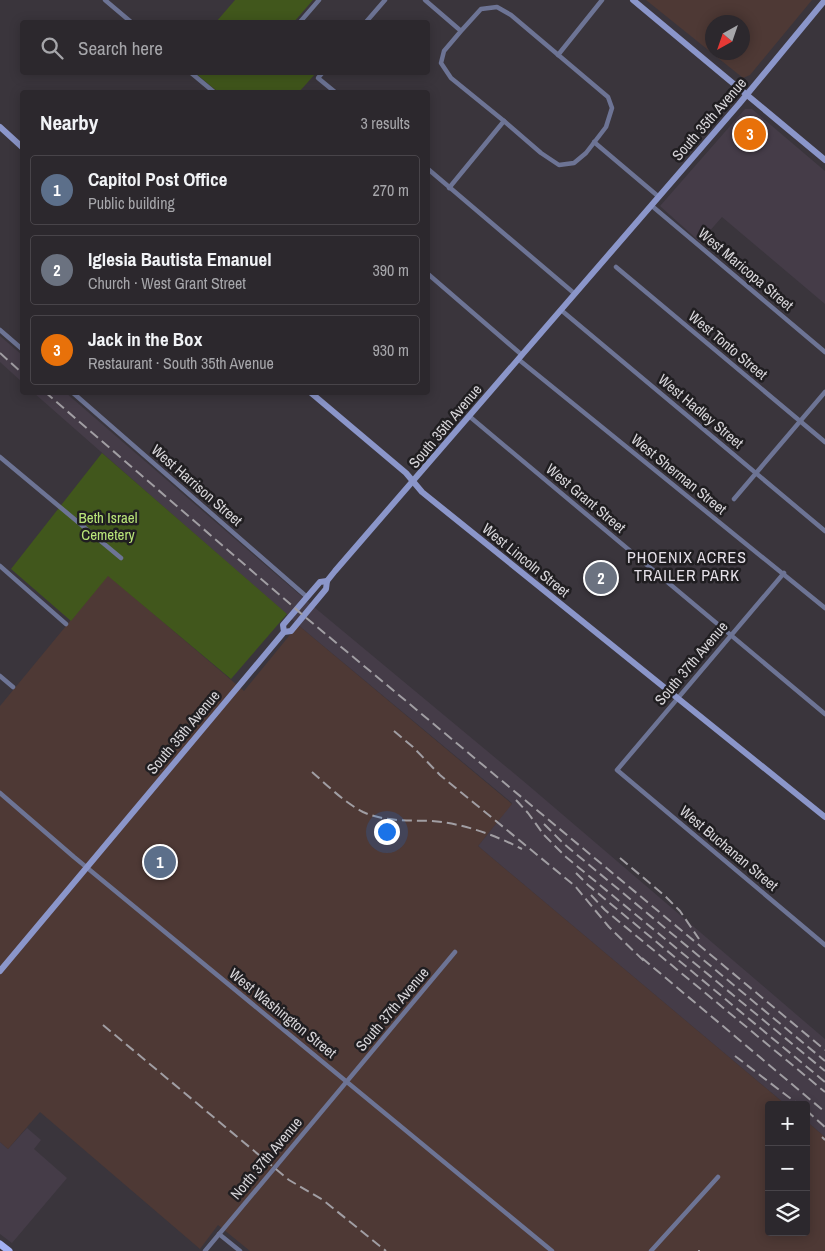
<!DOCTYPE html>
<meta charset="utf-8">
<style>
body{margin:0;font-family:"Archivo Narrow",sans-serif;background:#343035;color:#f1f3f6}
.controls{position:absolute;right:15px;bottom:15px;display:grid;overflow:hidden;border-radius:5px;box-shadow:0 2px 12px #0003}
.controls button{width:45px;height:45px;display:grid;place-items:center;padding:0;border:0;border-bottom:1px solid #484449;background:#2c282d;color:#f1f3f6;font:25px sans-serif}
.compass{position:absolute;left:705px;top:15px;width:45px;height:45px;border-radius:50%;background:#2c282d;box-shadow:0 2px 12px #0003;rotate:220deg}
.you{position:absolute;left:386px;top:831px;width:18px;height:18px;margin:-12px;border:4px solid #fff;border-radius:50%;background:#1a73e8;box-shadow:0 0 0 8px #1a73e833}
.badge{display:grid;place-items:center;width:32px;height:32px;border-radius:50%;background:#ea580c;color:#fff;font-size:16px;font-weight:700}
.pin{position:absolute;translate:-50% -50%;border:2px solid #fff;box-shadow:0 1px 5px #0006}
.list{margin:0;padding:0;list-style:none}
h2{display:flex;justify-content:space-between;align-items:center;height:65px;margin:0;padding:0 20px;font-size:21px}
h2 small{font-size:16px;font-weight:400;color:#a6a6aa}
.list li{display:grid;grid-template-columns:32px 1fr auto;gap:15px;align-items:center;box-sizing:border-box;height:70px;margin:0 10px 10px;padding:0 10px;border:1px solid #484449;border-radius:5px}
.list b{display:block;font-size:19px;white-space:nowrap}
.list p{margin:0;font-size:16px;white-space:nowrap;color:#a6a6aa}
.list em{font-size:16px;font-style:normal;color:#a6a6aa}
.icon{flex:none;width:28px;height:28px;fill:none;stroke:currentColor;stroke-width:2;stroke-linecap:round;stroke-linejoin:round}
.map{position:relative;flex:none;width:825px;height:1251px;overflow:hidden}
.search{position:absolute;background:#2c282d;box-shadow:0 2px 12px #0003;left:20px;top:20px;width:410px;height:55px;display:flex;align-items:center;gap:12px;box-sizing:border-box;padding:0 18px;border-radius:5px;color:#a6a6aa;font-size:19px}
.panel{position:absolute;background:#2c282d;box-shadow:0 2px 12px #0003;left:20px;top:90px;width:410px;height:305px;border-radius:5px}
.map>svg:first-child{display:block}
</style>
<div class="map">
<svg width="825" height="1251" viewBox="0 0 825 1251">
<rect width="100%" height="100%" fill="#3a353c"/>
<g fill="#453c48">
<path d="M745,109H752L825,171V304L722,217L700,242L660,206Z"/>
<path d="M0,336L22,355V382L0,362Z"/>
<path d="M34,393H66L314,607L528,785L825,1039V1137L806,1121V1105H786L478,846L512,803L298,625Z"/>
<path d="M27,1128L41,1140L34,1149L67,1178L12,1243L0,1234V1142L8,1149Z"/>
</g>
<g fill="#4e3935" fill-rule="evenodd">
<path d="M646,0H812L750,75L743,78ZM712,22H742V52H712Z"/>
<path d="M108,575L244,691L298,625L512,804L478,846L786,1105H769V1232H806V1121L825,1137V1251H250L218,1225L200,1249L40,1112L8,1149L0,1142V706Z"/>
</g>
<g fill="#41571c">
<path d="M235,0H313L294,22H216Z"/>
<path d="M195,73H316L299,92H218Z"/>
<path d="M102,453L287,614L231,679L108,576L71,621L11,569Z"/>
</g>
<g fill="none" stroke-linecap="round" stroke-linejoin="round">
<g stroke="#6d7495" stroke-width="4.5">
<path d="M105,0L131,22"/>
<path d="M425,0L461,31L481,9L497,7L511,15L608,97L612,108L606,127L586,153L574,163L559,165L541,153L504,121L451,78L441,63L444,51L461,31"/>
<path d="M300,22L319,0"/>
<path d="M366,22L385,0"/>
<path d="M558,55L602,0"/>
<path d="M190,72L214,92"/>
<path d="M323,72L318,78L335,92"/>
<path d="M594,142L659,197"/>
<path d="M428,169L575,294"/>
<path d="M449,188L504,121"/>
<path d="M652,206L825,352"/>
<path d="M616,267L825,442"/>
<path d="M428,274L522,355"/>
<path d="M561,310L825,531"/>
<path d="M0,330L22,349"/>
<path d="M518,359L825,608"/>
<path d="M72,392L307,597"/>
<path d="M469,416L825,714"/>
<path d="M0,457L121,558"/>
<path d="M734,499L825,392"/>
<path d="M0,566L66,624"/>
<path d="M784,573L617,770L825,945"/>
<path d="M0,676L13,687"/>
<path d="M0,793L74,857L552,1251"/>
<path d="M219,1234L240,1251"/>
<path d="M205,1251L455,952"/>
<path d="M651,1251L718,1177"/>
</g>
<g stroke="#8b96ca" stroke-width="6">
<path d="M633,0L825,160"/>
<path d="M0,127L22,147"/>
<path d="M310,392L406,473L422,492L825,817"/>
<path d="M284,632L283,625L320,582L327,581"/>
<path d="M0,971L284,632L291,631L326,589L327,581L335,571L739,104L825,0"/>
</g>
<path stroke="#a2b0f2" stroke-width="7" d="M0,1244L9,1251"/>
<g stroke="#a19ea3" stroke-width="2" stroke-dasharray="10 5" stroke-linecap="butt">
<path d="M0,353L22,373"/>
<path d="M45,392L304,616L825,1050"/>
<path d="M394,731L413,747L440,775L575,886L609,927L646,963"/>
<path d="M312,772C328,786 344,802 363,812C385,822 408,820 431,821C462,823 495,835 522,849"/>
<path d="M516,800L528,813L544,835L566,857L825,1071"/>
<path d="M544,824L564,844L825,1061"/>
<path d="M620,858L665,896L680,911L699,939"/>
<path d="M576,873L588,885L825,1082"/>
<path d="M591,895L605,910L825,1092"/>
<path d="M642,958L825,1112"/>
<path d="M103,1025L289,1180L323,1200L386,1251"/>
<path d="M735,1056L799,1105"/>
<path d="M806,1110L825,1127"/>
<path d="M822,1137L825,1140"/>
<path d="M699,1250V1251"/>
</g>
</g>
<g text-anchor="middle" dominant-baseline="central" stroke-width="5" stroke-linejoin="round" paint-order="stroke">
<g font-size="15" fill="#d7d5d9" stroke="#201e21">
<text transform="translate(709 119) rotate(-49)">South 35th Avenue</text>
<text transform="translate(746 269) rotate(40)">West Maricopa Street</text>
<text transform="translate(728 345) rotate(40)">West Tonto Street</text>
<text transform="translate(701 411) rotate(40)">West Hadley Street</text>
<text transform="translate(445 426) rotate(-50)">South 35th Avenue</text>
<text transform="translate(679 474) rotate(39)">West Sherman Street</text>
<text transform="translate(197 485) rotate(41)">West Harrison Street</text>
<text transform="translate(586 498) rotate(40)">West Grant Street</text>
<text transform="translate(526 560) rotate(39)">West Lincoln Street</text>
<text transform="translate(691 663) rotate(-50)">South 37th Avenue</text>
<text transform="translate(183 732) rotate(-50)">South 35th Avenue</text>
<text transform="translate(729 848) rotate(40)">West Buchanan Street</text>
<text transform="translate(392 1009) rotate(-50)">South 37th Avenue</text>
<text transform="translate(283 1013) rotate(39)">West Washington Street</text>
<text transform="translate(266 1158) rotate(-50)">North 37th Avenue</text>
</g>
<g font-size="15" fill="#b9e579" stroke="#201e21">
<text x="108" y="517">Beth Israel<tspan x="108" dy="17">Cemetery</tspan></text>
</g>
<g font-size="16" letter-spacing="1" fill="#e6e1e9" stroke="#201e21">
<text x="687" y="557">PHOENIX ACRES<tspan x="687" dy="18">TRAILER PARK</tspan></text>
</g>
</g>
</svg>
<div class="controls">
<button>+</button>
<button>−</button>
<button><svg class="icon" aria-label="layers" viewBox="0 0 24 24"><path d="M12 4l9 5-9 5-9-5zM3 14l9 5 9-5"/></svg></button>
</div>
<svg class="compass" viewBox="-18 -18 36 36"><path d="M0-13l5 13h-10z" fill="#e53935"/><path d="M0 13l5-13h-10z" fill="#a6a6aa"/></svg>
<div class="you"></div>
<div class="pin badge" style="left:160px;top:862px;background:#5c6f8a">1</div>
<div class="pin badge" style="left:601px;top:578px;background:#6b7280">2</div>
<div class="pin badge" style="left:750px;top:134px;background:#e8710a">3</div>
<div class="search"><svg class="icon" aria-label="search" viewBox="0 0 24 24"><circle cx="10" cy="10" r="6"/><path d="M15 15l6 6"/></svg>Search here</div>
<section class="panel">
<h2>Nearby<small>3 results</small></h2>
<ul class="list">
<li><span class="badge" style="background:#5c6f8a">1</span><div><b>Capitol Post Office</b><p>Public building</p></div><em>270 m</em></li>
<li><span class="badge" style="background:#6b7280">2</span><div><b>Iglesia Bautista Emanuel</b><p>Church · West Grant Street</p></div><em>390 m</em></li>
<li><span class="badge" style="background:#e8710a">3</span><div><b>Jack in the Box</b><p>Restaurant · South 35th Avenue</p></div><em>930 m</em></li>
</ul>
</section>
</div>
